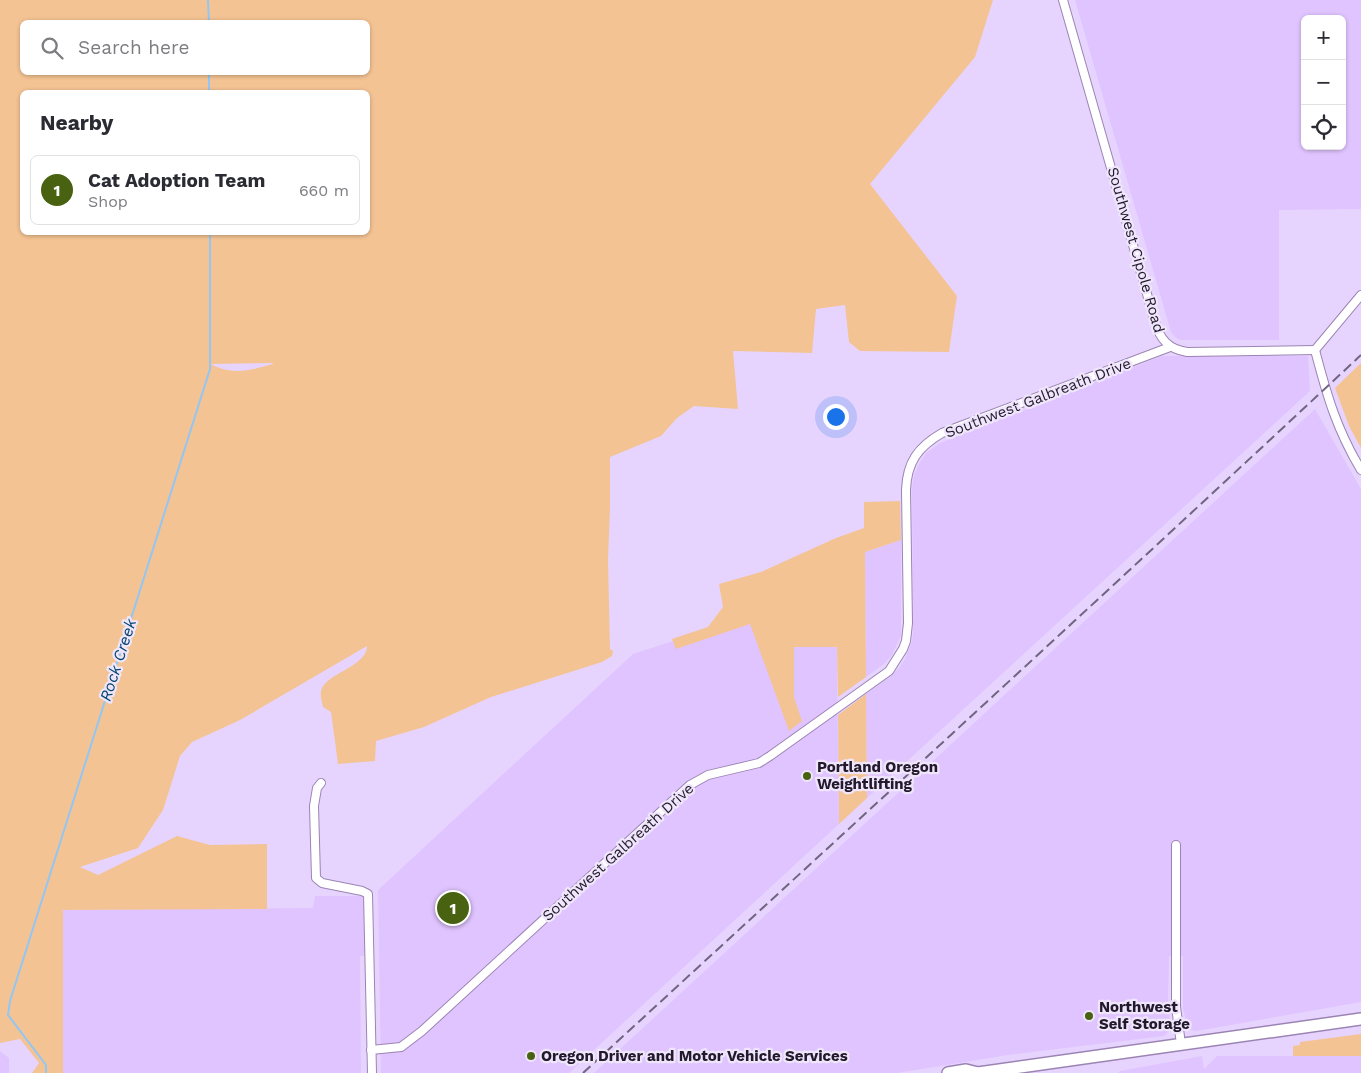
<!DOCTYPE html>
<meta charset="utf-8">
<style>
body{margin:0;font-family:"Work Sans",sans-serif;background:#f7f7f7;color:#2b2b33}
.controls{position:absolute;right:15px;top:15px;display:grid;overflow:hidden;border-radius:8px;box-shadow:0 1px 4px #0004}
.controls button{width:45px;height:45px;display:grid;place-items:center;padding:0;border:0;border-bottom:1px solid #e1e1e2;background:#fff;color:#2b2b33;font:25px sans-serif}
.you{position:absolute;left:835px;top:416px;width:18px;height:18px;margin:-12px;border:4px solid #fff;border-radius:50%;background:#1a73e8;box-shadow:0 0 0 8px #1a73e833}
.badge{display:grid;place-items:center;width:32px;height:32px;border-radius:50%;background:#486211;color:#fff;font-size:16px;font-weight:700}
.pin{position:absolute;translate:-50% -50%;border:2px solid #fff;box-shadow:0 1px 5px #0006}
.list{margin:0;padding:0;list-style:none}
h2{display:flex;justify-content:space-between;align-items:center;height:65px;margin:0;padding:0 20px;font-size:21px}
h2 small{font-size:16px;font-weight:400;color:#7c7c81}
.list li{display:grid;grid-template-columns:32px 1fr auto;gap:15px;align-items:center;box-sizing:border-box;height:70px;margin:0 10px 10px;padding:0 10px;border:1px solid #e1e1e2;border-radius:8px}
.list b{display:block;font-size:19px;white-space:nowrap}
.list p{margin:0;font-size:16px;white-space:nowrap;color:#7c7c81}
.list em{font-size:16px;font-style:normal;color:#7c7c81}
.icon{flex:none;width:28px;height:28px;fill:none;stroke:currentColor;stroke-width:2;stroke-linecap:round;stroke-linejoin:round}
.map{position:relative;flex:none;width:1361px;height:1073px;overflow:hidden}
.search{position:absolute;background:#fff;box-shadow:0 1px 4px #0004;left:20px;top:20px;width:350px;height:55px;display:flex;align-items:center;gap:12px;box-sizing:border-box;padding:0 18px;border-radius:8px;color:#7c7c81;font-size:19px}
.panel{position:absolute;background:#fff;box-shadow:0 1px 4px #0004;left:20px;top:90px;width:350px;height:145px;border-radius:8px}
.map>svg:first-child{display:block}
</style>
<div class="map">
<svg width="1361" height="1073" viewBox="0 0 1361 1073">
<rect width="100%" height="100%" fill="#e7d4fe"/>
<g fill="#e0c4ff" fill-rule="evenodd">
<path d="M1075,0H1361V209L1279,210V340H1180L1175,337L1171,332ZM1305,19H1342V146H1305Z"/>
<path d="M1162,356H1308L1310,391L867,798L866,694L889,677L899,668L905,659L912,641L913,632L912,488L914,475L919,464L926,453L940,443Z"/>
<path d="M1315,409L1361,489V1002L1197,1031L1190,1030L1187,1026L1183,1008V956H1169L1168,1003L1171,1029L1164,1036L1008,1055L897,1073H594Z"/>
<path d="M901,540V635L892,655L885,663L866,677L865,552Z"/>
<path d="M836,588L839,824L569,1073H381L378,890L633,654Z"/>
<path d="M315,896H371V955L360,956L361,1073H63V910L313,908Z"/>
<path d="M0,1051L9,1058V1073H0Z"/>
<path d="M1202,1056L1204,1069L1217,1056H1361V1073H1118L1120,1071Z"/>
</g>
<g fill="#f4c393" fill-rule="evenodd">
<path d="M0,0H993L975,57L870,184L957,296L949,352L860,351L849,342L845,305L816,309L812,353L733,351L738,409L694,406L677,418L661,436L610,457V509L608,559L610,649L613,651L612,656L602,662L491,697L424,727L376,741L375,761L338,764L331,712L323,707C322,702 320,696 321,691C325,673 367,667 367,646L240,720L192,742L180,756L163,810L138,848L80,867L98,875L177,836L210,845L267,844V909L63,910V1073H32L39,1063L20,1039L0,1043ZM368,22V72H22V22ZM368,92V232H22V92ZM211,364L272,363L273,364C251,370 232,376 211,364Z"/>
<path d="M1361,363V448L1349,426L1335,388Z"/>
<path d="M900,501L901,540L865,552L866,677L838,697L837,647H794V697L802,721L789,731L750,624L676,649L672,639L708,627L723,607L719,584L761,572L836,538L864,528V502Z"/>
<path d="M866,694L867,798L839,824L838,715Z"/>
<path d="M1361,1034V1056H1293V1046L1300,1045V1042Z"/>
</g>
<g fill="none" stroke-linecap="round" stroke-linejoin="round">
<g stroke="#91c6f5" stroke-width="2">
<path d="M208,0L209,22"/>
<path d="M209,72V92"/>
<path d="M46,1073V1065L8,1015L10,1001L210,369V232"/>
</g>
<g stroke="#9b84b4" stroke-width="10">
<g id="minor">
<path d="M1063,0L1155,322C1160,339 1168,349 1187,352L1315,350"/>
<path d="M1315,350C1327,396 1337,430 1361,470"/>
<path d="M1315,350L1361,295"/>
<path d="M321,783L317,788L314,806L316,878L322,883L362,891L368,894L372,1073"/>
<path d="M1176,845V1007L1181,1044"/>
<path d="M371,1050L401,1047L422,1031L690,785L708,775L759,763L770,756L889,671L903,649L906,641L908,623L906,490C907,462 918,447 942,433L1170,347"/>
</g>
</g>
<g stroke="#9b84b4" stroke-width="14">
<g id="highway">
<path d="M948,1073L966,1070L978,1073"/>
<path d="M978,1073L1361,1019"/>
</g>
</g>
<use href="#minor" stroke="#fff" stroke-width="8"/>
<use href="#highway" stroke="#fff" stroke-width="11"/>
<path stroke="#716480" stroke-width="2" stroke-dasharray="10 5" stroke-linecap="butt" d="M583,1073C843,834 1103,596 1361,355"/>
</g>
<g fill="#486211" stroke="#efe6fb" stroke-width="2">
<circle cx="807" cy="776" r="5"/>
<circle cx="1089" cy="1016" r="5"/>
<circle cx="531" cy="1056" r="5"/>
</g>
<g text-anchor="middle" dominant-baseline="central" stroke-width="4.5" stroke-linejoin="round" paint-order="stroke">
<g font-size="15" fill="#22192c" stroke="#efe6fb">
<text transform="translate(1136 250) rotate(74)">Southwest Cipole Road</text>
<text transform="translate(1038 398) rotate(-21)">Southwest Galbreath Drive</text>
<text transform="translate(618 852) rotate(-42)">Southwest Galbreath Drive</text>
</g>
<g font-size="15" font-weight="bold" fill="#22192c" stroke="#efe6fb" text-anchor="start">
<text x="817" y="767">Portland Oregon<tspan x="817" dy="17">Weightlifting</tspan></text>
<text x="1099" y="1007">Northwest<tspan x="1099" dy="17">Self Storage</tspan></text>
<text x="541" y="1056">Oregon Driver and Motor Vehicle Services</text>
</g>
<g font-size="16" font-style="italic" fill="#064570" stroke="#efe6fb">
<text transform="translate(118 660) rotate(-72)">Rock Creek</text>
</g>
</g>
</svg>
<div class="controls">
<button>+</button>
<button>−</button>
<button><svg class="icon" aria-label="locate" viewBox="0 0 24 24"><circle cx="12" cy="12" r="6"/><path d="M12 2v4M12 18v4M2 12h4M18 12h4"/></svg></button>
</div>
<div class="you"></div>
<div class="pin badge" style="left:453px;top:908px">1</div>
<div class="search"><svg class="icon" aria-label="search" viewBox="0 0 24 24"><circle cx="10" cy="10" r="6"/><path d="M15 15l6 6"/></svg>Search here</div>
<section class="panel">
<h2>Nearby<small></small></h2>
<ul class="list">
<li><span class="badge">1</span><div><b>Cat Adoption Team</b><p>Shop</p></div><em>660 m</em></li>
</ul>
</section>
</div>
